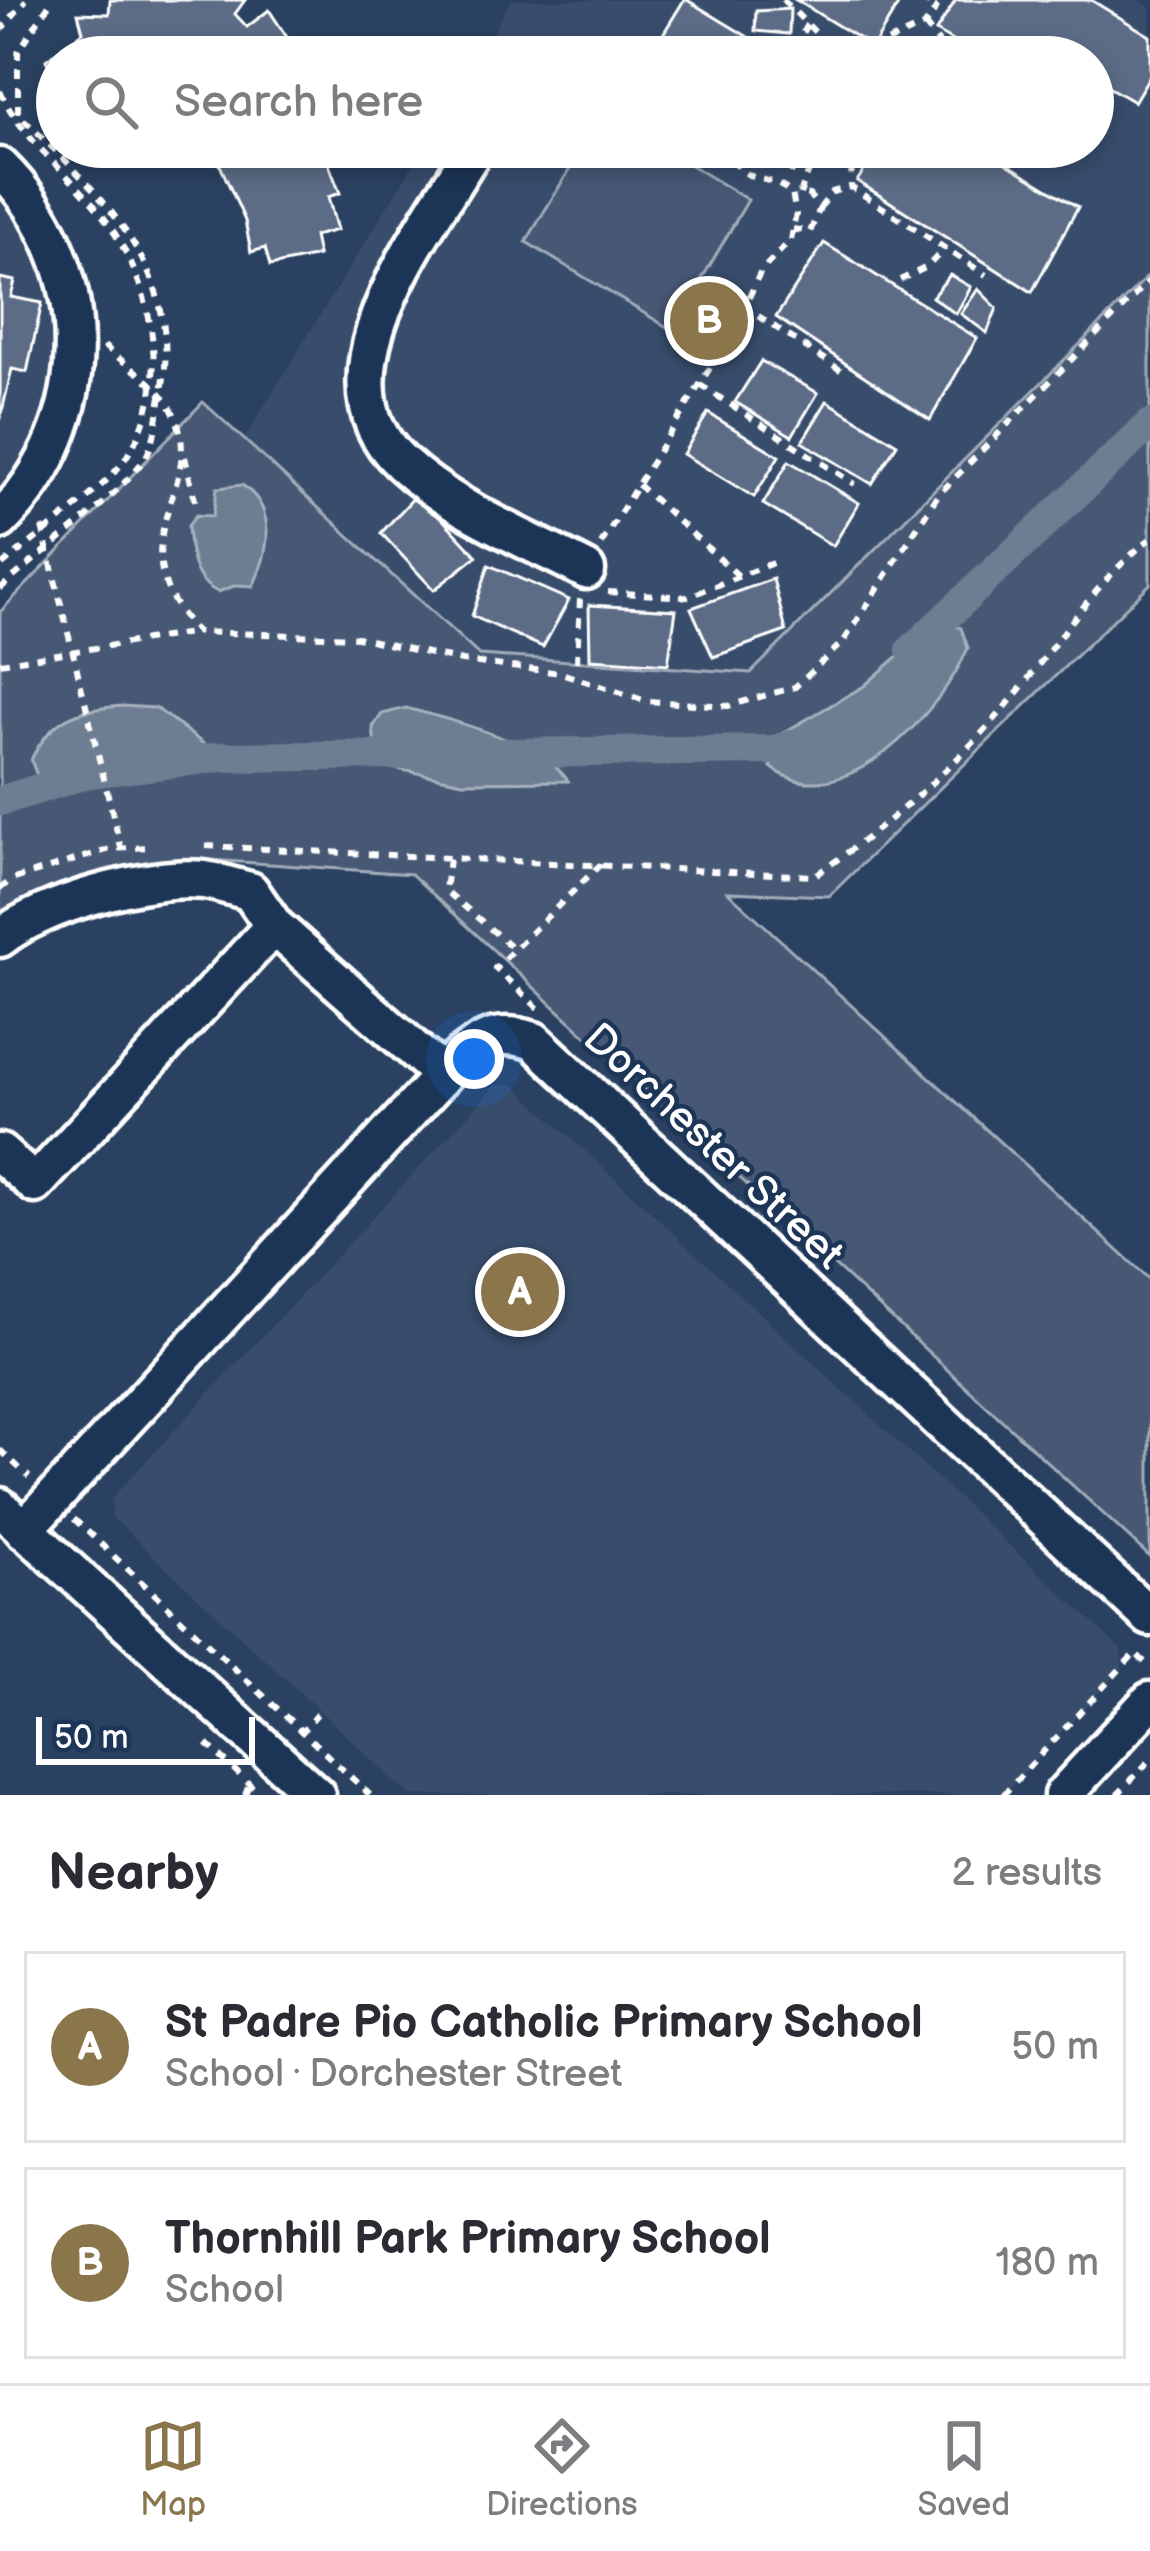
<!DOCTYPE html>
<meta charset="utf-8">
<style>
body{margin:0;font-family:"Balsamiq Sans",sans-serif;background:#f7f7f7;color:#2b2b33}
.scale{position:absolute;left:36px;bottom:30px;width:219px;box-sizing:border-box;padding-left:12px;border:6px solid #fff;border-top:0;font-size:33px;line-height:42px;white-space:nowrap;color:#fff;-webkit-text-stroke:9px #1d3557;paint-order:stroke}
.you{position:absolute;left:474px;top:1059px;width:42px;height:42px;margin:-30px;border:9px solid #fff;border-radius:50%;background:#1a73e8;box-shadow:0 0 0 18px #1a73e833}
.badge{display:grid;place-items:center;width:78px;height:78px;border-radius:50%;background:#8a764a;color:#fff;font-size:39px;font-weight:700}
.pin{position:absolute;translate:-50% -50%;border:6px solid #fff;box-shadow:0 3px 12px #0006}
.list{margin:0;padding:0;list-style:none}
h2{display:flex;justify-content:space-between;align-items:center;height:156px;margin:0;padding:0 48px;font-size:51px}
h2 small{font-size:39px;font-weight:400;color:#7c7c81}
.list li{display:grid;grid-template-columns:78px 1fr auto;gap:36px;align-items:center;box-sizing:border-box;height:192px;margin:0 24px 24px;padding:0 24px;border:3px solid #e1e1e2;border-radius:0px}
.list b{display:block;font-size:45px;white-space:nowrap}
.list p{margin:0;font-size:39px;white-space:nowrap;color:#7c7c81}
.list em{font-size:39px;font-style:normal;color:#7c7c81}
.icon{flex:none;width:66px;height:66px;fill:none;stroke:currentColor;stroke-width:2;stroke-linecap:round;stroke-linejoin:round}
.map{position:relative;flex:none;width:1150px;height:1795px;overflow:hidden}
.search{position:absolute;background:#fff;box-shadow:0 6px 18px #0003;left:36px;right:36px;top:36px;height:132px;display:flex;align-items:center;gap:30px;box-sizing:border-box;padding:0 42px;border-radius:66px;color:#7c7c81;font-size:45px}
.sheet{height:588px;background:#fff}
nav{display:flex;justify-content:space-around;align-items:center;box-sizing:border-box;height:168px;border-top:3px solid #e1e1e2;background:#fff;font-size:33px;color:#7c7c81}
nav a{display:grid;justify-items:center;gap:6px}
nav .on{color:#8a764a}
.map>svg:first-child{display:block}
</style>
<div class="map">
<svg width="1150" height="1795" viewBox="0 0 1150 1795">
<rect width="100%" height="100%" fill="#2a4161"/>
<filter id="ink" filterUnits="userSpaceOnUse"><feTurbulence type="fractalNoise" baseFrequency=".00833" numOctaves="2"/><feDisplacementMap in="SourceGraphic" scale="24" xChannelSelector="R" yChannelSelector="G"/><feConvolveMatrix kernelMatrix="1 2 1 2 8 2 1 2 1" color-interpolation-filters="sRGB"/></filter>
<g filter="url(#ink)">
<g fill="#394e6c">
<path d="M511,0H1139L1150,7V274L751,673L479,655L244,439L424,147H1093V57H479Z"/>
<path d="M0,195L47,271L54,295L57,361L51,401L28,458L0,497Z"/>
<path d="M496,1085H514L1121,1649L1122,1668L1003,1795H410L112,1517L111,1499Z"/>
</g>
<g fill="#465975" stroke="#a2acba" stroke-width="3">
<path d="M583,147H661L748,200L672,330L526,242Z"/>
<path d="M1150,274V584L829,896L728,892L1150,1280V1557L411,874L211,860L151,867L48,893L0,916V612L203,402L479,655L751,673Z"/>
</g>
<g fill="#6d7d92" stroke="#a7b1be" stroke-width="3">
<path d="M242,485C277,508 270,551 253,586L237,585L218,592C192,581 190,552 188,526L196,515L213,516L217,488Z"/>
<path d="M939,621L961,628L968,648C943,709 841,823 771,767L783,733L864,686Z"/>
<path d="M121,706L156,708L221,757L89,773L42,788L31,760C52,717 76,710 121,706Z"/>
<path d="M406,708C448,719 545,744 568,781L463,782L377,765L373,727L382,714Z"/>
</g>
<g fill="none" stroke-linecap="round" stroke-linejoin="round">
<g stroke="#6d7d92" stroke-width="30">
<path d="M911,650L1150,424"/>
<path d="M493,753L774,750L809,739"/>
<path d="M0,801L89,773L221,757L409,755"/>
</g>
</g>
<g fill="#5b6c86" stroke="#fff" stroke-width="3">
<path d="M110,0H245L235,14L247,27L269,10L300,57H57V81L46,60L83,32L78,13L109,14Z"/>
<path d="M684,0H687L781,57H649Z"/>
<path d="M796,0H901L873,47Z"/>
<path d="M956,0H1091L1150,36V75L1134,102L1098,81L1093,91V57H978L936,31Z"/>
<path d="M790,9L789,34L755,31L756,11Z"/>
<path d="M212,147H322L340,193L328,197L337,230L314,236L318,256L270,266L265,248L251,252L245,221Z"/>
<path d="M748,147H810L793,173Z"/>
<path d="M880,147H979L1078,207L1032,292L857,181Z"/>
<path d="M824,243L977,338L930,420L776,317Z"/>
<path d="M950,275L971,287L956,314L932,297Z"/>
<path d="M0,278L15,281L11,297L42,303L27,372L12,369L0,420Z"/>
<path d="M978,289L997,308L987,333L961,314Z"/>
<path d="M761,361L818,393L792,436L735,402Z"/>
<path d="M827,401L897,444L872,484L802,442Z"/>
<path d="M708,413L779,456L754,497L683,454Z"/>
<path d="M789,461L859,503L833,546L763,504Z"/>
<path d="M418,493L477,556L434,590L381,533Z"/>
<path d="M489,565L569,600L543,647L472,616Z"/>
<path d="M773,579L786,631L713,657L691,608Z"/>
<path d="M589,605L676,610L668,664L590,659Z"/>
</g>
<g fill="none" stroke-linecap="round" stroke-linejoin="round">
<g stroke="#fff" stroke-width="45">
<g id="minor">
<path d="M475,147C427,229 307,376 402,463C453,510 525,538 586,570"/>
<path d="M0,167C98,263 99,424 0,520"/>
<path d="M0,938C42,904 150,874 204,880C219,882 235,888 250,891L274,926L443,1075"/>
<path d="M0,1153L35,1184L274,926"/>
<path d="M0,1507L316,1795"/>
<path d="M24,1530L457,1060C484,1037 500,1030 534,1041L1150,1617"/>
<path d="M1063,1795L1150,1701"/>
</g>
</g>
<g stroke="#fff" stroke-width="6" stroke-dasharray="9 9" stroke-linecap="butt">
<path d="M783,0L840,57"/>
<path d="M921,0L936,7"/>
<path d="M925,25L950,57"/>
<path d="M0,31L26,0"/>
<path d="M794,48L811,17"/>
<path d="M879,57L887,42L925,25L942,0"/>
<path d="M0,91C22,140 66,170 99,211C152,278 177,383 125,459C103,492 33,539 0,567"/>
<path d="M800,194L815,155L834,150L852,157L851,187"/>
<path d="M820,208L832,192L851,187L986,275"/>
<path d="M793,229L810,232L820,208L809,195L797,193"/>
<path d="M900,280L927,267L945,248"/>
<path d="M743,306L845,373"/>
<path d="M104,346C123,363 155,382 168,403C219,484 106,535 197,632L357,637L462,661L561,673L646,701L728,706L795,687L844,641L938,495L1150,280"/>
<path d="M700,385L855,484"/>
<path d="M185,457L197,509"/>
<path d="M638,485L740,577"/>
<path d="M42,527L121,848"/>
<path d="M601,544L736,326L761,271L791,240L796,214L792,193C758,168 753,193 724,147"/>
<path d="M0,589C46,547 104,511 143,461C157,442 157,414 162,391C184,268 98,192 18,114V52L52,0"/>
<path d="M608,592L687,597L775,562"/>
<path d="M577,662L580,599"/>
<path d="M0,663L197,632"/>
<path d="M206,846L814,876C880,831 941,779 994,720C1048,660 1086,589 1150,539"/>
<path d="M449,859L445,890L514,949"/>
<path d="M0,889L11,880L110,849L151,847"/>
<path d="M538,1008L495,968L601,864"/>
<path d="M0,1450L29,1477"/>
<path d="M74,1519L370,1795"/>
<path d="M300,1734L317,1714"/>
<path d="M207,1744L261,1795"/>
<path d="M245,1795L249,1784"/>
<path d="M1003,1795L1135,1653L1150,1667"/>
<path d="M1117,1795L1150,1760"/>
</g>
<use href="#minor" stroke="#1d3557" stroke-width="36"/>
</g>
</g>
<g text-anchor="middle" dominant-baseline="central" stroke-width="9" stroke-linejoin="round" paint-order="stroke">
<g font-size="42" fill="#fff" stroke="#1d3557">
<text transform="translate(713 1147) rotate(43)">Dorchester Street</text>
</g>
</g>
</svg>
<div class="scale">50 m</div>
<div class="you"></div>
<div class="pin badge" style="left:520px;top:1292px">A</div>
<div class="pin badge" style="left:709px;top:321px">B</div>
<div class="search"><svg class="icon" aria-label="search" viewBox="0 0 24 24"><circle cx="10" cy="10" r="6"/><path d="M15 15l6 6"/></svg>Search here</div>
</div>
<section class="sheet">
<h2>Nearby<small>2 results</small></h2>
<ul class="list">
<li><span class="badge">A</span><div><b>St Padre Pio Catholic Primary School</b><p>School · Dorchester Street</p></div><em>50 m</em></li>
<li><span class="badge">B</span><div><b>Thornhill Park Primary School</b><p>School</p></div><em>180 m</em></li>
</ul>
</section>
<nav>
<a class="on"><svg class="icon" aria-label="map" viewBox="0 0 24 24"><path d="M3 6l6-2 6 2 6-2v14l-6 2-6-2-6 2zM9 4v14M15 6v14"/></svg>Map</a>
<a><svg class="icon" aria-label="directions" viewBox="0 0 24 24"><path d="M12 3l9 9-9 9-9-9zM9 14v-3h6M13 9l2 2-2 2"/></svg>Directions</a>
<a><svg class="icon" aria-label="saved" viewBox="0 0 24 24"><path d="M7 4h10v16l-5-4-5 4z"/></svg>Saved</a>
</nav>
